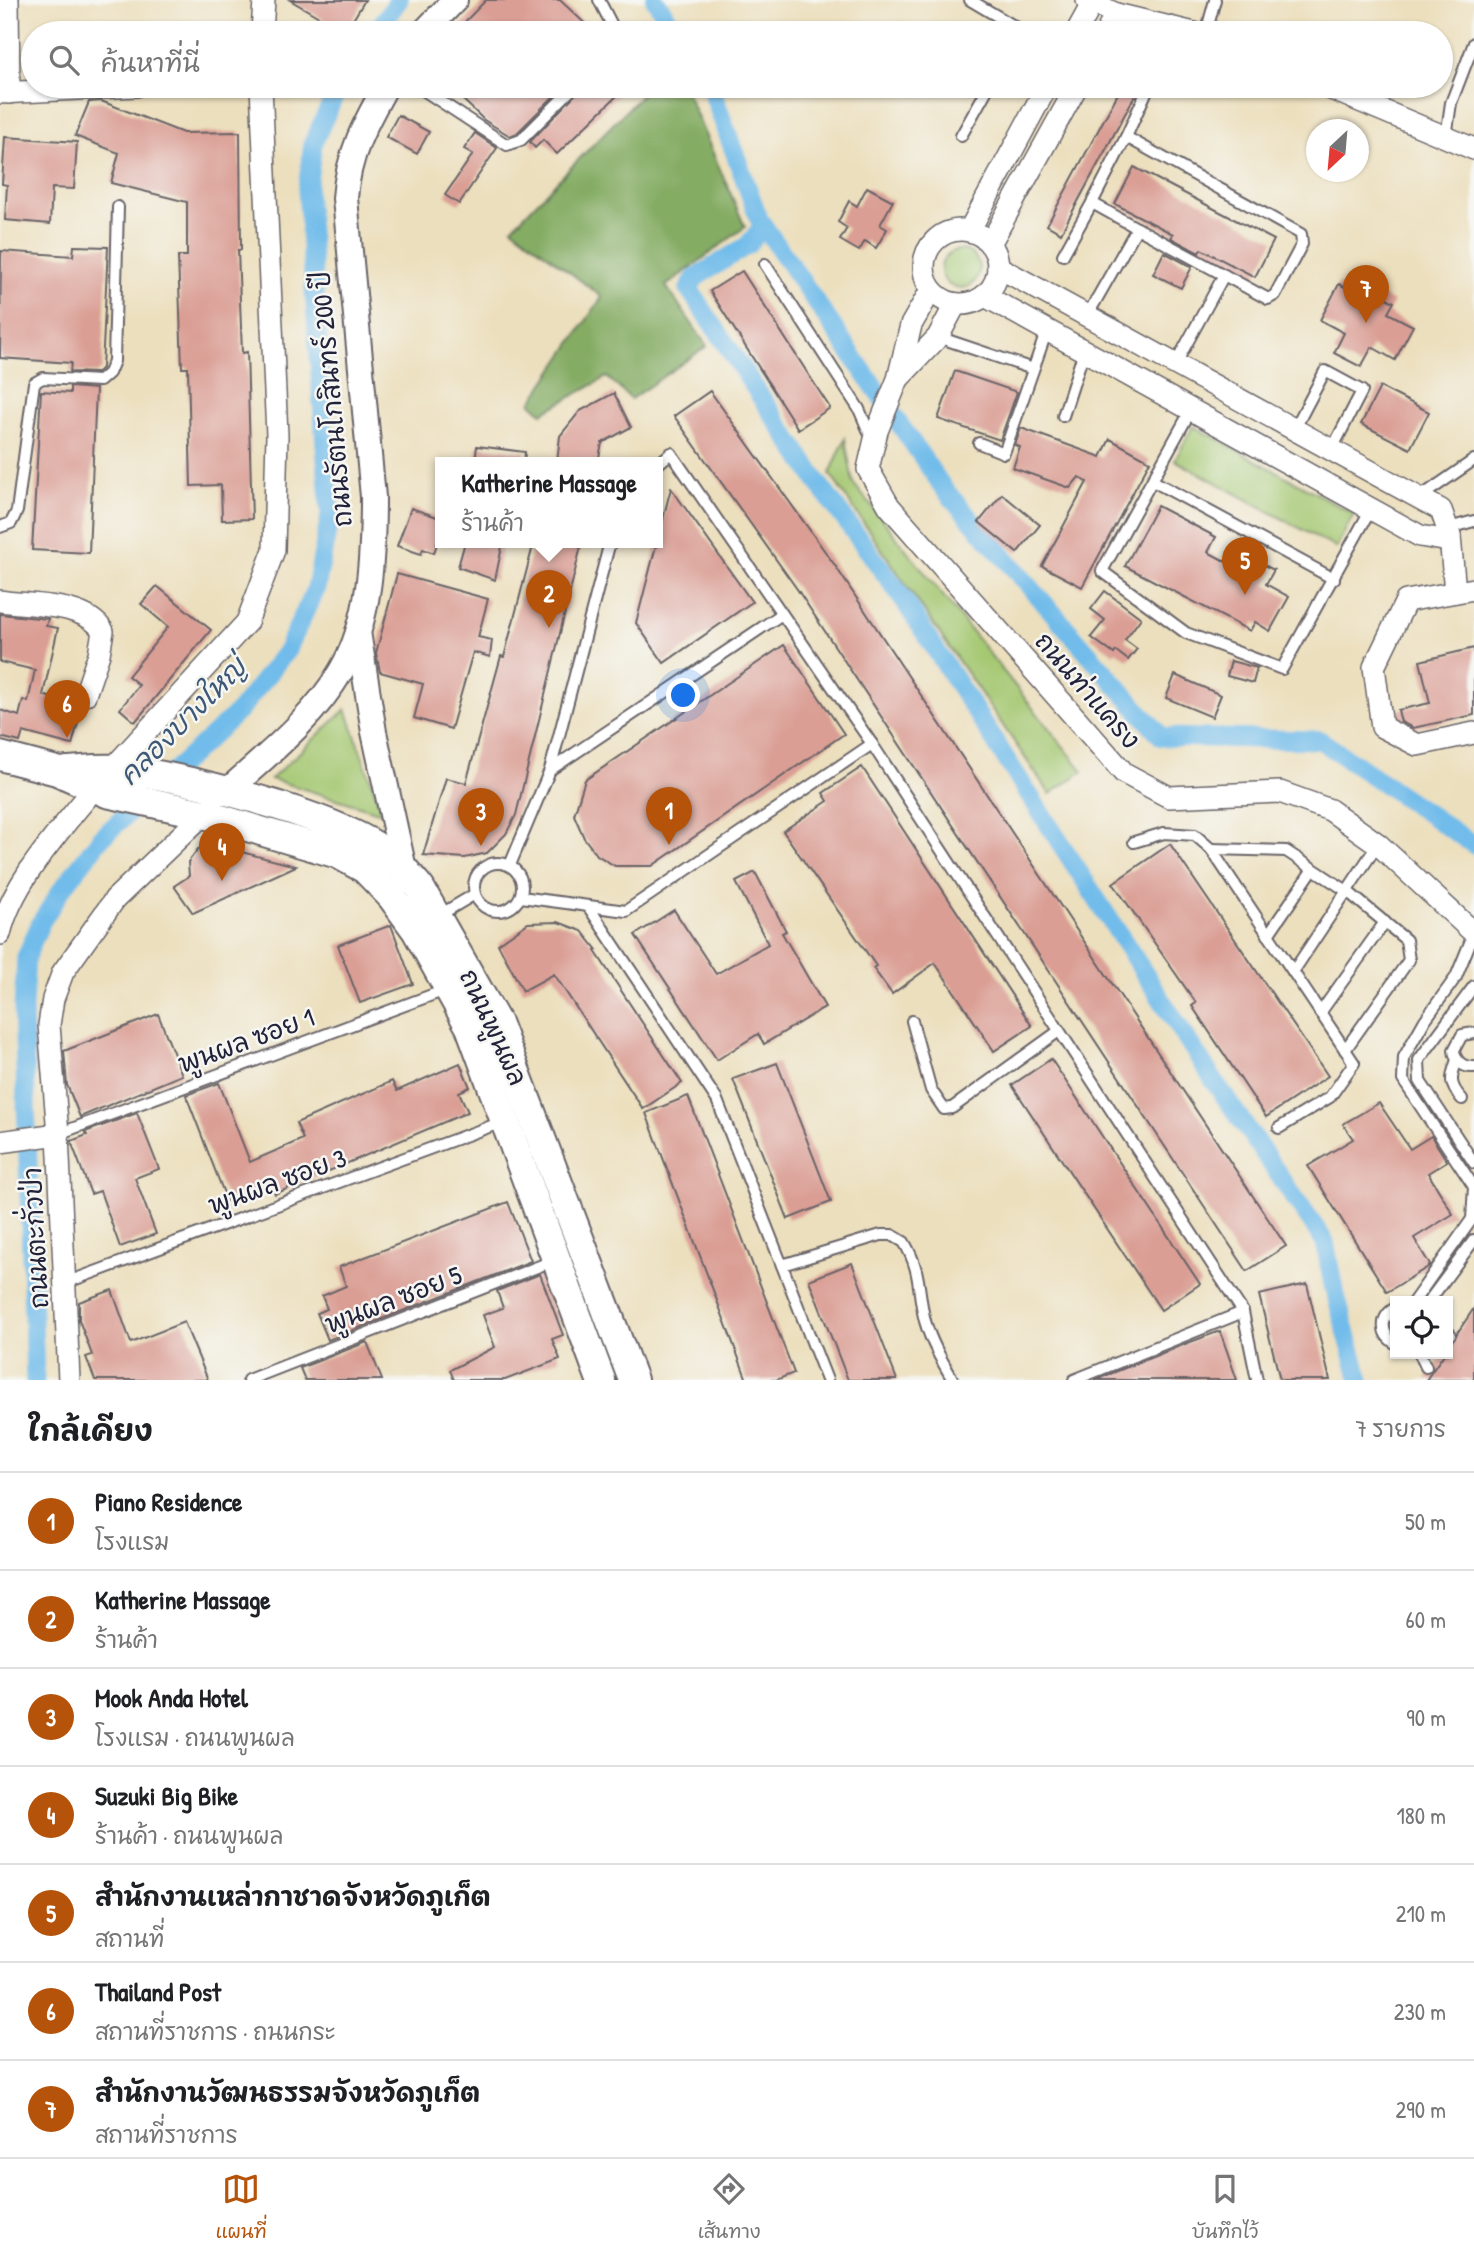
<!DOCTYPE html>
<html lang="th">
<meta charset="utf-8">
<style>
body{margin:0;font-family:"Patrick Hand","Playpen Sans Thai",sans-serif;background:#f6f6f6;color:#202124}
.controls{position:absolute;right:21px;bottom:21px;display:grid;overflow:hidden;border-radius:0px;box-shadow:0 2px 5px #0004}
.controls button{width:63px;height:63px;display:grid;place-items:center;padding:0;border:0;border-bottom:2px solid #e0e0e0;background:#fff;color:#202124;font:35px sans-serif}
.compass{position:absolute;left:1306px;top:119px;width:63px;height:63px;border-radius:50%;background:#fff;box-shadow:0 2px 5px #0004;rotate:206deg}
.you{position:absolute;left:684px;top:696px;width:24px;height:24px;margin:-18px;border:5px solid #fff;border-radius:50%;background:#1a73e8;box-shadow:0 0 0 10px #1a73e833}
.badge{display:grid;place-items:center;width:46px;height:46px;border-radius:50%;background:#b45309;color:#fff;font-size:23px;font-weight:700}
.pin{position:absolute;translate:-50% -58px;filter:drop-shadow(0 2px 4px #0008)}
.pin::after{content:'';position:absolute;top:37px;width:24px;height:21px;background:inherit;clip-path:polygon(0 0,100% 0,50% 100%)}
.popup{position:absolute;left:435px;top:457px;width:228px;height:91px;box-sizing:border-box;display:grid;place-content:center;border-radius:0px;background:#fff;filter:drop-shadow(0 2px 5px #0005);font-size:23px;white-space:nowrap;color:#757577}
.popup b{font-size:26px;color:#202124}
.popup::after{content:'';position:absolute;left:50%;top:100%;margin-left:-14px;border:14px solid transparent;border-top-color:#fff}
.list{margin:0;padding:0;list-style:none}
h2{display:flex;justify-content:space-between;align-items:center;height:91px;margin:0;padding:0 28px;font-size:30px}
h2 small{font-size:23px;font-weight:400;color:#757577}
.list li{display:grid;grid-template-columns:46px 1fr auto;gap:21px;align-items:center;box-sizing:border-box;height:98px;padding:0 28px;border-top:2px solid #e0e0e0}
.list b{display:block;font-size:26px;white-space:nowrap}
.list p{margin:0;font-size:23px;white-space:nowrap;color:#757577}
.list em{font-size:23px;font-style:normal;color:#757577}
.icon{flex:none;width:38px;height:38px;fill:none;stroke:currentColor;stroke-width:2;stroke-linecap:round;stroke-linejoin:round}
.map{position:relative;flex:none;width:1474px;height:1380px;overflow:hidden}
.search{position:absolute;background:#fff;box-shadow:0 2px 5px #0004;left:21px;right:21px;top:21px;height:77px;display:flex;align-items:center;gap:18px;box-sizing:border-box;padding:0 24px;border-radius:38px;color:#757577;font-size:26px}
.sheet{height:777px;background:#fff}
nav{display:flex;justify-content:space-around;align-items:center;box-sizing:border-box;height:98px;border-top:2px solid #e0e0e0;background:#fff;font-size:19px;color:#757577}
nav a{display:grid;justify-items:center;gap:4px}
nav .on{color:#b45309}
.map>svg:first-child{display:block}
</style>
<div class="map">
<svg width="1474" height="1380" viewBox="0 0 1474 1380">
<rect width="100%" height="100%" fill="#f6f6f2"/>
<filter id="ink" filterUnits="userSpaceOnUse"><feTurbulence type="fractalNoise" baseFrequency=".0143" numOctaves="2"/><feDisplacementMap in="SourceGraphic" scale="14" xChannelSelector="R" yChannelSelector="G"/><feConvolveMatrix kernelMatrix="1 2 1 2 8 2 1 2 1" color-interpolation-filters="sRGB"/></filter>
<filter id="wash" filterUnits="userSpaceOnUse"><feTurbulence type="fractalNoise" baseFrequency=".00686" numOctaves="4" result="noise"/><feDisplacementMap in="SourceGraphic" scale="28" xChannelSelector="R" yChannelSelector="G"/><feGaussianBlur stdDeviation="1.57" result="paint"/><feColorMatrix in="noise" values="0 0 0 0 0 0 0 0 0 0 0 0 0 0 0 0 0 1.4 0 .05"/><feComposite in="paint" operator="in"/></filter>
<g filter="url(#wash)">
<rect width="100%" height="100%" fill="#ecdfbd"/>
<g fill="#a5c872" stroke="#647556" stroke-width="2">
<circle cx="960" cy="269" r="19"/>
<path d="M1193,426L1354,514L1336,548L1175,460Z"/>
<path d="M845,439L853,483L1083,771L1050,794L830,474Z"/>
<path d="M346,709L382,813L271,779Z"/>
</g>
<path fill="#84ac64" stroke="#536750" stroke-width="2" d="M650,86H684L745,227L666,286L707,346L631,399L607,377L542,413L531,403L602,297L512,228Z"/>
<g fill="none" stroke-linecap="round" stroke-linejoin="round">
<g stroke="#71bcea" stroke-width="19">
<path d="M655,0L677,33"/>
<path d="M375,33L399,0"/>
<path d="M710,86L759,219L944,489L1162,737L1320,740L1474,845"/>
<path d="M763,226L748,245L695,278L689,289L821,487L899,593L1210,1075L1325,1242L1333,1285L1360,1380"/>
<path d="M35,1380L23,1007L26,957L41,922L62,889L101,838L239,711L287,650L316,588L330,516L307,189L313,143L339,86"/>
</g>
</g>
<g id="blocks">
<g fill="#da9e94">
<path d="M290,0H365L345,33H325L331,24Z"/>
<path d="M486,0H560L595,33H454Z"/>
<path d="M465,86H564L517,133L510,136L484,120L457,94Z"/>
<path d="M583,86H627L557,154L543,140L535,148L530,142Z"/>
<path d="M1122,86H1140L1061,233L1047,225Z"/>
<path d="M101,101L183,133L240,132L241,250H238L242,353L247,352L252,519L222,520L221,485L191,486L188,368H182L178,256H187V202L111,183L119,153L75,136L89,102Z"/>
<path d="M398,115L429,132L417,154L386,137Z"/>
<path d="M475,133L497,148L459,204L445,195L473,154L464,149Z"/>
<path d="M5,137L77,142L74,189L52,188L50,224L5,220L7,185L2,184Z"/>
<path d="M1134,167L1274,240L1255,277L1201,249L1199,253L1171,238L1173,234L1115,204Z"/>
<path d="M867,187L893,201L880,225L887,229L876,248L865,241L859,251L840,240L847,228L838,222L849,201L857,206Z"/>
<path d="M74,246L108,247L102,368L97,373L70,372L71,363L0,358L1,251L73,256Z"/>
<path d="M1164,252L1192,267L1181,288L1153,274Z"/>
<path d="M742,271L830,408L798,429L710,291Z"/>
<path d="M1339,284L1362,296L1366,287L1394,302L1388,313L1413,326L1395,360L1372,347L1361,367L1334,353L1344,333L1320,320Z"/>
<path d="M955,371L1017,392L1000,440L938,419Z"/>
<path d="M70,387L96,389L89,553L32,550L41,391L70,393Z"/>
<path d="M1380,387L1429,412L1410,449L1361,424Z"/>
<path d="M710,391L834,564L1286,1246L1247,1271L797,589L674,416Z"/>
<path d="M614,393L631,427L602,443L598,462H557L560,436L580,411Z"/>
<path d="M1021,428L1101,457L1110,439L1150,461L1082,587L1042,566L1087,482L1079,477L1070,488L1013,468L1020,447L1015,445Z"/>
<path d="M477,446L525,452L524,462H475Z"/>
<path d="M671,488L752,602L664,663L636,623Z"/>
<path d="M1002,494L1040,525L1017,553L979,522Z"/>
<path d="M1157,506L1216,537L1208,552L1247,573L1254,560L1274,570L1266,584L1289,597L1270,631L1255,622L1250,631L1125,566Z"/>
<path d="M411,508L440,518V534L434,553L423,549L421,554L397,546Z"/>
<path d="M465,542H503L495,580L458,567Z"/>
<path d="M534,542H582L516,815L506,834L487,853L465,858L423,855L446,778L466,783L501,656L504,657Z"/>
<path d="M397,574L488,599L478,637L492,640L490,657L473,652L451,729L414,718L423,684L380,672L376,653Z"/>
<path d="M157,586L211,630L135,722L120,709L139,685L128,676L168,627L141,604Z"/>
<path d="M1105,591L1141,618L1125,640L1137,649L1128,660L1116,651L1114,654L1091,637L1105,620L1091,609Z"/>
<path d="M0,614L48,619L46,626L58,628L43,695L82,708L72,745L23,732L20,742L0,737V710L19,716L23,700L28,702L35,670L0,662Z"/>
<path d="M784,645L844,734L652,866H615L597,855L584,838L574,815L585,780Z"/>
<path d="M1474,648V715L1413,728L1401,722L1398,710L1430,703L1420,661Z"/>
<path d="M1231,661L1257,668L1253,683L1227,676Z"/>
<path d="M1175,675L1221,695L1212,717L1166,698Z"/>
<path d="M862,767L1032,1026L994,1051L935,963L892,994L873,968L876,966L783,831L828,801L823,793Z"/>
<path d="M1170,844L1328,1076L1266,1117L1192,1006L1196,1003L1113,883Z"/>
<path d="M205,847H222L296,866L193,913L174,886L189,876L188,862L198,849Z"/>
<path d="M755,872L786,931L782,933L825,1007L764,1044L758,1034L717,1060L635,935L674,910L716,974L768,944L736,882Z"/>
<path d="M558,922L582,931L597,950L595,951L682,1083L643,1109L554,974L523,991L498,944L528,923Z"/>
<path d="M391,925L413,984L360,1003L338,945Z"/>
<path d="M158,1014L182,1075L80,1117L67,1085L64,1051Z"/>
<path d="M1051,1059L1200,1284L1161,1310L1012,1085Z"/>
<path d="M460,1063L470,1087L459,1092L468,1112L275,1194L271,1184L227,1201L186,1095L219,1083L250,1162L303,1139L296,1123L392,1081L397,1091Z"/>
<path d="M777,1063L831,1202L788,1219L733,1079Z"/>
<path d="M688,1096L794,1373L776,1380H747L646,1113Z"/>
<path d="M1379,1103L1410,1149L1431,1136L1447,1161L1428,1173L1453,1214L1414,1238L1430,1265L1428,1267L1387,1292L1308,1166L1353,1139L1343,1124Z"/>
<path d="M137,1113L159,1169L135,1178L156,1234L120,1247L100,1191L91,1194L71,1141L87,1135L85,1132Z"/>
<path d="M508,1202L531,1261L328,1340L317,1313L327,1309L322,1296L346,1286L339,1267Z"/>
<path d="M852,1263L897,1380H848L809,1280Z"/>
<path d="M540,1274L563,1335L552,1339L560,1359L505,1380H454L450,1370L495,1347L483,1315L503,1308L497,1291Z"/>
<path d="M1307,1284L1330,1380H1280L1259,1295Z"/>
<path d="M112,1290L131,1343L184,1322L208,1380H95L86,1357L92,1355L79,1320V1302Z"/>
<path d="M1474,1308V1380H1426L1444,1354H1448V1347Z"/>
<path d="M1220,1331L1237,1380H1095L1185,1344Z"/>
<path d="M367,1342L382,1380H305L300,1368Z"/>
</g>
</g>
</g>
<g filter="url(#ink)">
<use href="#blocks" fill-opacity="0" stroke="#696468" stroke-width="2"/>
<g fill="none" stroke-linecap="round" stroke-linejoin="round">
<g stroke="#696468" stroke-width="14">
<g id="service">
<path d="M599,0L616,33"/>
<path d="M970,0L1019,29L1017,33"/>
<path d="M1206,33L1215,0"/>
<path d="M417,86L507,145L521,140L575,86"/>
<path d="M1149,86L1126,137L1301,234L1302,244L1275,295L1268,299L1224,275"/>
<path d="M961,136L989,86"/>
<path d="M1126,137L1092,203L1137,228"/>
<path d="M1446,137L1451,103L1474,43"/>
<path d="M1063,255L1092,203"/>
<path d="M765,264L859,409L872,439"/>
<path d="M1087,316L1137,228L1224,275L1175,365"/>
<path d="M938,337L1033,369"/>
<path d="M1191,410L1102,571L1186,633L1282,669L1371,509"/>
<path d="M1063,416L1084,351"/>
<path d="M1294,430L1325,371L1362,391L1331,451"/>
<path d="M979,443L1004,453L1047,330"/>
<path d="M658,464L671,453L872,744L1243,1312L1257,1380"/>
<path d="M1153,481L1334,579"/>
<path d="M1419,498L1474,460"/>
<path d="M0,527L11,523L17,511L34,383L43,378L100,381L109,373L114,361L118,207"/>
<path d="M1449,528L1474,521"/>
<path d="M550,770L782,614"/>
<path d="M1134,842L1164,833L1195,835L1211,849L1354,1063L1330,1097L1279,1128"/>
<path d="M1211,849L1286,851L1347,891L1406,940L1409,960L1345,1050"/>
<circle cx="498" cy="887" r="24"/>
<path d="M510,865L550,770L610,542"/>
<path d="M521,897L626,911L872,744"/>
<path d="M588,906L717,1100L827,1380"/>
<path d="M438,916L475,894"/>
<path d="M1268,935L1313,869"/>
<path d="M1293,972L1378,844"/>
<path d="M1474,986L1419,1060L1420,1081L1474,1163"/>
<path d="M1320,1013L1385,922"/>
<path d="M912,1021L931,1090L944,1109L952,1108L1059,1031"/>
<path d="M1474,1033L1462,1035L1454,1050C1455,1061 1463,1068 1474,1067"/>
<path d="M1457,1060C1450,1078 1449,1085 1462,1099"/>
<path d="M58,1134L448,989"/>
<path d="M782,1265L881,1235H892L904,1242C922,1272 917,1290 925,1321C931,1342 942,1361 953,1380"/>
<path d="M65,1283L505,1121"/>
<path d="M1414,1301L1472,1219L1474,1187L1403,1080L1404,1057L1425,1020L1456,977L1474,933"/>
<path d="M1429,1301L1474,1240"/>
<path d="M1395,1308C1380,1317 1380,1334 1395,1343"/>
<path d="M1448,1334H1450"/>
<path d="M1420,1354L1426,1367"/>
<path d="M248,1380L555,1260"/>
<path d="M1074,1380L1243,1312"/>
</g>
</g>
<g stroke="#696468" stroke-width="24">
<g id="minor">
<path d="M8,0L9,93"/>
<path d="M1087,0L1116,14L1194,33"/>
<path d="M262,33L264,0"/>
<path d="M1076,33L1092,4"/>
<path d="M1106,33L1116,14"/>
<path d="M1324,86L1474,149"/>
<path d="M0,93L137,86"/>
<circle cx="961" cy="267" r="37"/>
<path d="M969,231L1047,86"/>
<path d="M990,244L1077,86"/>
<path d="M998,267L1441,510L1450,536L1455,592"/>
<path d="M931,290L911,325L898,379L877,431L868,469L889,506L1124,773L1169,797L1280,792L1330,810L1378,844L1474,933"/>
<path d="M985,296L1420,536L1443,540L1450,536"/>
<path d="M899,378L938,337L955,305"/>
<path d="M1474,589L1406,601L1374,667L1382,727L1417,745L1474,733"/>
<path d="M0,601C31,606 85,602 103,631L99,654L85,695"/>
<path d="M112,769L247,622L274,550L277,435L261,86"/>
<path d="M0,934C12,881 62,829 95,787"/>
<path d="M0,1142L58,1134"/>
<path d="M69,1380L58,1134L49,1025L53,999L63,972L115,899L212,806"/>
</g>
</g>
<g stroke="#696468" stroke-width="28">
<g id="tertiary">
<path d="M423,33L455,0"/>
<path d="M358,632L374,732L404,869"/>
<path d="M226,792C267,755 313,719 341,671C371,621 373,553 373,497L345,198C348,155 365,123 386,86"/>
</g>
</g>
<g stroke="#696468" stroke-width="32">
<g id="secondary">
<path d="M0,756L57,771L107,793L204,814L338,854L365,869L392,897L416,930L470,1027L601,1380"/>
<path d="M67,771C83,770 99,768 115,769C184,776 326,813 382,850C397,860 409,875 420,888L498,1025L633,1380"/>
</g>
</g>
<use href="#service" stroke="#fff" stroke-width="10"/>
<use href="#minor" stroke="#fff" stroke-width="21"/>
<use href="#tertiary" stroke="#fff" stroke-width="24"/>
<use href="#secondary" stroke="#fff" stroke-width="28"/>
</g>
</g>
<g text-anchor="middle" dominant-baseline="central" stroke-width="5" stroke-linejoin="round" paint-order="stroke">
<g font-size="26" fill="#22223b" stroke="#f6f6f2">
<text transform="translate(331 399) rotate(-95)">ถนนรัตนโกสินทร์ 200 ปี</text>
<text transform="translate(1088 690) rotate(49)">ถนนท่าแครง</text>
<text transform="translate(494 1027) rotate(65)">ถนนพูนผล</text>
<text transform="translate(246 1040) rotate(-20)">พูนผล ซอย 1</text>
<text transform="translate(277 1181) rotate(-20)">พูนผล ซอย 3</text>
<text transform="translate(35 1238) rotate(-93)">ถนนตะกั่วป่า</text>
<text transform="translate(393 1299) rotate(-21)">พูนผล ซอย 5</text>
</g>
<g font-size="28" font-style="italic" fill="#3e5878" stroke="#f6f6f2">
<text transform="translate(182 721) rotate(-45)">คลองบางใหญ่</text>
</g>
</g>
</svg>
<div class="controls">
<button><svg class="icon" aria-label="locate" viewBox="0 0 24 24"><circle cx="12" cy="12" r="6"/><path d="M12 2v4M12 18v4M2 12h4M18 12h4"/></svg></button>
</div>
<svg class="compass" viewBox="-18 -18 36 36"><path d="M0-13l5 13h-10z" fill="#e53935"/><path d="M0 13l5-13h-10z" fill="#757577"/></svg>
<div class="you"></div>
<div class="pin badge" style="left:669px;top:845px">1</div>
<div class="pin badge" style="left:549px;top:628px">2</div>
<div class="popup"><b>Katherine Massage</b>ร้านค้า</div>
<div class="pin badge" style="left:481px;top:846px">3</div>
<div class="pin badge" style="left:222px;top:881px">4</div>
<div class="pin badge" style="left:1245px;top:595px">5</div>
<div class="pin badge" style="left:67px;top:738px">6</div>
<div class="pin badge" style="left:1366px;top:323px">7</div>
<div class="search"><svg class="icon" aria-label="search" viewBox="0 0 24 24"><circle cx="10" cy="10" r="6"/><path d="M15 15l6 6"/></svg>ค้นหาที่นี่</div>
</div>
<section class="sheet">
<h2>ใกล้เคียง<small>7 รายการ</small></h2>
<ul class="list">
<li><span class="badge">1</span><div><b>Piano Residence</b><p>โรงแรม</p></div><em>50 m</em></li>
<li><span class="badge">2</span><div><b>Katherine Massage</b><p>ร้านค้า</p></div><em>60 m</em></li>
<li><span class="badge">3</span><div><b>Mook Anda Hotel</b><p>โรงแรม · ถนนพูนผล</p></div><em>90 m</em></li>
<li><span class="badge">4</span><div><b>Suzuki Big Bike</b><p>ร้านค้า · ถนนพูนผล</p></div><em>180 m</em></li>
<li><span class="badge">5</span><div><b>สำนักงานเหล่ากาชาดจังหวัดภูเก็ต</b><p>สถานที่</p></div><em>210 m</em></li>
<li><span class="badge">6</span><div><b>Thailand Post</b><p>สถานที่ราชการ · ถนนกระ</p></div><em>230 m</em></li>
<li><span class="badge">7</span><div><b>สำนักงานวัฒนธรรมจังหวัดภูเก็ต</b><p>สถานที่ราชการ</p></div><em>290 m</em></li>
</ul>
</section>
<nav>
<a class="on"><svg class="icon" aria-label="map" viewBox="0 0 24 24"><path d="M3 6l6-2 6 2 6-2v14l-6 2-6-2-6 2zM9 4v14M15 6v14"/></svg>แผนที่</a>
<a><svg class="icon" aria-label="directions" viewBox="0 0 24 24"><path d="M12 3l9 9-9 9-9-9zM9 14v-3h6M13 9l2 2-2 2"/></svg>เส้นทาง</a>
<a><svg class="icon" aria-label="saved" viewBox="0 0 24 24"><path d="M7 4h10v16l-5-4-5 4z"/></svg>บันทึกไว้</a>
</nav>
